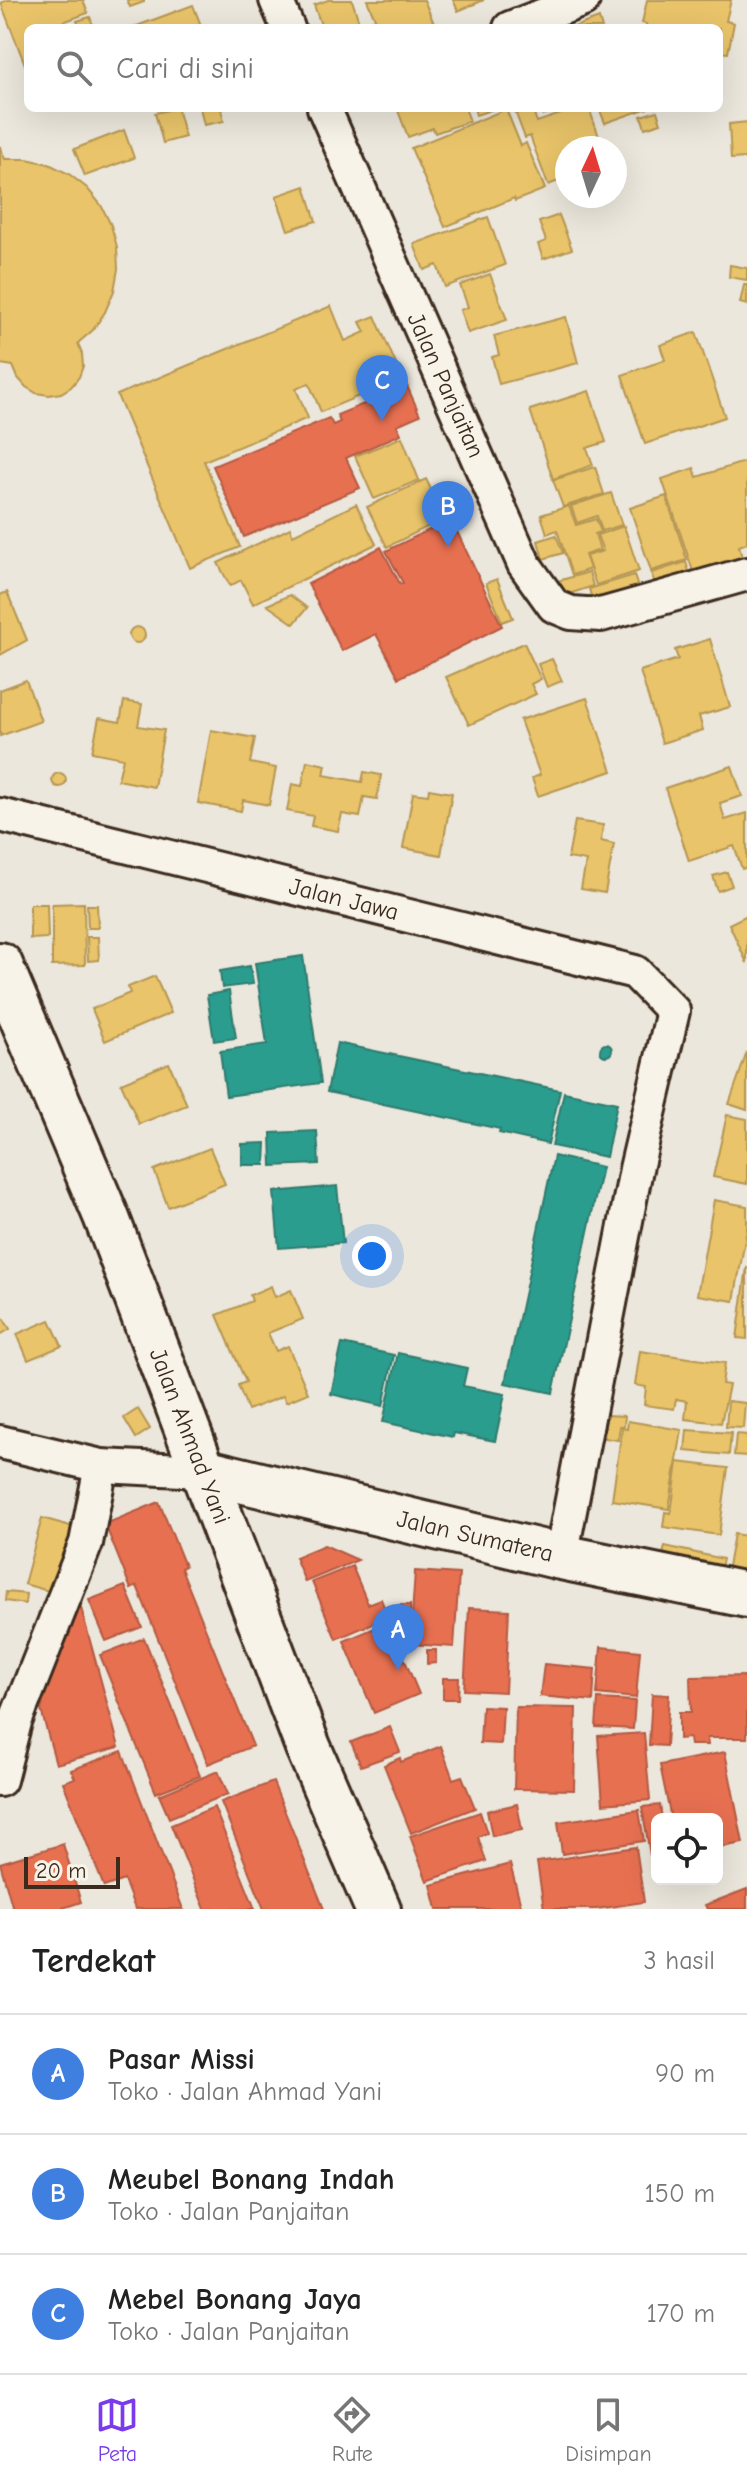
<!DOCTYPE html>
<html lang="id">
<meta charset="utf-8">
<style>
body{margin:0;font-family:"Comic Neue",sans-serif;background:#f2f2f2;color:#222}
.controls{position:absolute;right:24px;bottom:24px;display:grid;overflow:hidden;border-radius:12px;box-shadow:0 8px 32px #0002}
.controls button{width:72px;height:72px;display:grid;place-items:center;padding:0;border:0;border-bottom:2px solid #e0e0e0;background:#fff;color:#222;font:40px sans-serif}
.compass{position:absolute;left:555px;top:136px;width:72px;height:72px;border-radius:50%;background:#fff;box-shadow:0 8px 32px #0002;rotate:4deg}
.scale{position:absolute;left:24px;bottom:20px;width:96px;box-sizing:border-box;padding-left:8px;border:4px solid #3b2a1e;border-top:0;font-size:22px;line-height:28px;white-space:nowrap;color:#3b2a1e;-webkit-text-stroke:6px #f7f3e8;paint-order:stroke}
.you{position:absolute;left:372px;top:1256px;width:28px;height:28px;margin:-20px;border:6px solid #fff;border-radius:50%;background:#1a73e8;box-shadow:0 0 0 12px #1a73e833}
.badge{display:grid;place-items:center;width:52px;height:52px;border-radius:50%;background:#7c3aed;color:#fff;font-size:26px;font-weight:700}
.pin{position:absolute;translate:-50% -66px;filter:drop-shadow(0 2px 4px #0008)}
.pin::after{content:'';position:absolute;top:42px;width:28px;height:24px;background:inherit;clip-path:polygon(0 0,100% 0,50% 100%)}
.list{margin:0;padding:0;list-style:none}
h2{display:flex;justify-content:space-between;align-items:center;height:104px;margin:0;padding:0 32px;font-size:34px}
h2 small{font-size:26px;font-weight:400;color:#767676}
.list li{display:grid;grid-template-columns:52px 1fr auto;gap:24px;align-items:center;box-sizing:border-box;height:120px;padding:0 32px;border-top:2px solid #e0e0e0}
.list b{display:block;font-size:30px;white-space:nowrap}
.list p{margin:0;font-size:26px;white-space:nowrap;color:#767676}
.list em{font-size:26px;font-style:normal;color:#767676}
.icon{flex:none;width:44px;height:44px;fill:none;stroke:currentColor;stroke-width:2;stroke-linecap:round;stroke-linejoin:round}
.map{position:relative;flex:none;width:747px;height:1909px;overflow:hidden}
.search{position:absolute;background:#fff;box-shadow:0 8px 32px #0002;left:24px;right:24px;top:24px;height:88px;display:flex;align-items:center;gap:20px;box-sizing:border-box;padding:0 28px;border-radius:12px;color:#767676;font-size:30px}
.sheet{height:464px;background:#fff}
nav{display:flex;justify-content:space-around;align-items:center;box-sizing:border-box;height:112px;border-top:2px solid #e0e0e0;background:#fff;font-size:22px;color:#767676}
nav a{display:grid;justify-items:center;gap:4px}
nav .on{color:#7c3aed}
.map>svg:first-child{display:block}
</style>
<div class="map">
<svg width="747" height="1909" viewBox="0 0 747 1909">
<rect width="100%" height="100%" fill="#ece7dc"/>
<filter id="ink" filterUnits="userSpaceOnUse"><feTurbulence type="fractalNoise" baseFrequency=".0125" numOctaves="2"/><feDisplacementMap in="SourceGraphic" scale="16" xChannelSelector="R" yChannelSelector="G"/><feConvolveMatrix kernelMatrix="1 2 1 2 8 2 1 2 1" color-interpolation-filters="sRGB"/></filter>
<g filter="url(#ink)">
<g fill="#e9c46a" stroke="#b59653" stroke-width="2">
<path d="M7,0H83L88,13L60,23L62,28H28V66L26,67L1,3Z"/>
<path d="M127,0H144V2L130,7Z"/>
<path d="M328,0H352L360,25L373,20L376,28H322L314,5Z"/>
<path d="M367,0H424L436,28H379Z"/>
<path d="M453,0H484L458,11Z"/>
<path d="M647,0H731L726,21L734,23L728,53L719,52V28H646V24L642,23Z"/>
<path d="M193,5L202,28L134,27Z"/>
<path d="M90,17L94,28H80L77,21Z"/>
<path d="M599,18L602,28H571Z"/>
<path d="M177,108L185,137L163,143L155,113Z"/>
<path d="M200,108H221L224,121L204,125Z"/>
<path d="M397,108H465L470,121L435,133L433,128L408,137Z"/>
<path d="M474,108H497L476,115Z"/>
<path d="M532,108L537,122L578,108H589L603,148H567V178L548,185L530,136L525,138L516,114Z"/>
<path d="M540,108H561L543,115Z"/>
<path d="M599,108H648L605,123Z"/>
<path d="M506,109L521,146L526,143L545,189L515,201L514,198L445,227L411,148Z"/>
<path d="M657,111L661,123L645,128L641,116Z"/>
<path d="M747,122V158L731,159L729,124Z"/>
<path d="M124,130L134,158L85,176L74,149Z"/>
<path d="M0,146L5,159H27L49,164L69,174L87,188L101,205L111,225L117,247L118,269L114,291L105,312L93,330L78,343L82,354L83,366L79,377L71,387L61,393L49,395L36,393L26,387L18,378L13,366L0,364Z"/>
<path d="M305,186L316,221L288,230L276,196Z"/>
<path d="M559,215L572,249L543,259L538,244L546,241L539,222Z"/>
<path d="M488,217L505,265L445,287L437,265L424,270L414,244Z"/>
<path d="M730,265L747,268V280L729,277Z"/>
<path d="M490,274L507,320L468,333L460,310L468,307L460,285Z"/>
<path d="M744,285H747V305L740,303Z"/>
<path d="M331,306L345,341L365,332L360,322L375,316L402,378L321,412L309,383L296,389L308,418L204,461L240,547L190,568L117,395Z"/>
<path d="M566,317L578,363L499,384L492,357L499,355L494,336Z"/>
<path d="M696,332L725,417L645,444L622,375L665,360L660,345Z"/>
<path d="M589,391L606,442L587,448L593,465L553,479L530,410Z"/>
<path d="M402,437L419,480L374,499L355,456Z"/>
<path d="M747,461V543L739,546L743,561L695,577L662,479L694,468L697,477Z"/>
<path d="M595,467L604,494L563,507L553,480Z"/>
<path d="M426,479L445,518L387,547L367,507Z"/>
<path d="M611,493L622,525L602,531L597,516L577,523L571,506Z"/>
<path d="M666,496L687,560L651,571L630,508Z"/>
<path d="M356,504L376,544L253,604L241,580L230,586L218,563L290,528L293,535Z"/>
<path d="M569,506L576,525L596,519L601,532L595,534L600,550L585,555L590,569L572,575L557,530L547,534L541,515Z"/>
<path d="M624,526L639,571L596,585L586,556L603,551L597,535Z"/>
<path d="M556,535L563,553L543,559L538,541Z"/>
<path d="M686,562L691,578L657,589L651,573Z"/>
<path d="M589,572L593,586L563,596L558,581Z"/>
<path d="M634,575L639,591L594,606L589,589Z"/>
<path d="M497,579L513,618L502,622L486,583Z"/>
<path d="M7,592L27,640L0,655V595Z"/>
<path d="M290,595L307,608L294,624L267,605Z"/>
<circle cx="137" cy="635" r="8"/>
<path d="M710,639L730,707L699,716L703,730L662,743L640,671L678,659L675,650Z"/>
<path d="M524,643L541,679L531,684L536,694L469,725L446,677Z"/>
<path d="M552,659L562,681L547,687L538,664Z"/>
<path d="M26,680L41,721L0,736V690Z"/>
<path d="M587,698L612,771L538,796L532,778L540,775L520,720Z"/>
<path d="M124,701L142,704L138,726L164,730L154,787L118,780L123,758L92,752L99,718L120,722Z"/>
<path d="M211,730L255,738L250,763L276,768L269,805L243,800L241,811L198,803Z"/>
<path d="M307,761L326,765L324,775L362,782L364,772L381,775L377,799L364,797L360,817L342,814L338,831L311,826L313,816L287,811L292,784L302,786Z"/>
<path d="M732,766L742,796L720,803L725,820L747,813V867L742,869L734,846L689,861L665,788Z"/>
<circle cx="59" cy="780" r="7"/>
<path d="M429,789L452,793L441,855L403,848L413,793L428,795Z"/>
<path d="M575,821L603,825L601,841L614,844L605,893L581,889L586,861L568,858Z"/>
<path d="M727,872L732,886L718,891L713,876Z"/>
<path d="M84,903L85,965L52,966V904Z"/>
<path d="M30,904H47L48,938L30,939Z"/>
<path d="M87,905H97L98,928H88Z"/>
<path d="M747,915V963L729,924Z"/>
<path d="M87,937H98L99,960L88,961Z"/>
<path d="M155,976L171,1013L105,1041L92,1009L130,993L128,987Z"/>
<path d="M747,1052V1110L729,1104Z"/>
<path d="M169,1063L187,1105L139,1124L121,1083Z"/>
<path d="M727,1115L747,1119V1184L713,1177Z"/>
<path d="M210,1148L225,1184L168,1207L154,1170Z"/>
<path d="M714,1200L747,1206V1229L734,1301L697,1295Z"/>
<path d="M747,1267V1339L737,1338Z"/>
<path d="M271,1286L275,1297L291,1290L303,1319L268,1333L276,1351L288,1346L308,1393L286,1402L283,1396L248,1410L238,1385L246,1382L217,1315L252,1301L250,1295Z"/>
<path d="M0,1313L10,1329L0,1335Z"/>
<path d="M50,1320L62,1346L28,1360L17,1334Z"/>
<path d="M640,1351L725,1363L722,1384L729,1385L721,1423L685,1419L687,1401L676,1399L674,1409L644,1405L646,1387L635,1385Z"/>
<path d="M728,1401L745,1403L743,1428L726,1427Z"/>
<path d="M138,1409L150,1429L136,1438L124,1418Z"/>
<path d="M606,1415L625,1416L624,1426H620L618,1440L604,1438Z"/>
<path d="M628,1421L682,1430L669,1509L612,1500L622,1428L627,1429Z"/>
<path d="M687,1430L731,1433L729,1455L685,1451Z"/>
<path d="M736,1434L747,1435V1456L734,1455Z"/>
<path d="M678,1462L728,1468L719,1535L663,1527L665,1512L671,1513Z"/>
<path d="M42,1518L74,1527L59,1580L52,1592L24,1584Z"/>
<path d="M734,1534L747,1536V1575L727,1572Z"/>
<path d="M665,1546L723,1559L718,1580L660,1567Z"/>
<path d="M6,1592L26,1594L25,1604L5,1601Z"/>
</g>
<g fill="#e76f51" stroke="#b35a42" stroke-width="2">
<path d="M407,386L420,415L397,425L401,434L346,458L360,488L244,537L213,466L329,418L333,425L340,422L337,415Z"/>
<path d="M451,519L502,626L399,678L376,634L342,651L308,584L381,547L400,584L403,583L386,551Z"/>
<path d="M159,1502L185,1566L181,1568L253,1746L208,1764L137,1586L131,1589L105,1524Z"/>
<path d="M324,1545L358,1560L305,1582L295,1557Z"/>
<path d="M352,1566L368,1604L381,1599L388,1617L336,1639L312,1582Z"/>
<path d="M415,1571L459,1574L454,1647L410,1644Z"/>
<path d="M125,1586L142,1627L106,1641L89,1600Z"/>
<path d="M80,1604L119,1747L56,1764L41,1710L69,1607Z"/>
<rect x="398" y="1605" width="12" height="14"/>
<path d="M469,1608L509,1610L505,1692L464,1690Z"/>
<path d="M389,1622L419,1694L374,1713L344,1641Z"/>
<path d="M144,1638L200,1776L156,1793L100,1655Z"/>
<path d="M601,1647L640,1651L636,1698L597,1694Z"/>
<path d="M427,1650H436V1663L427,1664Z"/>
<path d="M544,1664L595,1669L593,1701L540,1696Z"/>
<path d="M747,1676V1738H707L708,1745H690L689,1738L679,1739V1712H691L690,1677Z"/>
<path d="M443,1678H459L458,1699H443Z"/>
<path d="M652,1694L669,1695L666,1746L649,1745Z"/>
<path d="M598,1699L635,1701L633,1729L596,1727Z"/>
<path d="M482,1706L503,1707L501,1744L480,1743Z"/>
<path d="M516,1707L576,1708L574,1790L514,1789Z"/>
<path d="M390,1727L400,1752L361,1766L351,1742Z"/>
<path d="M644,1733L650,1800L603,1804L598,1736Z"/>
<path d="M441,1746L453,1779L462,1776L475,1808L411,1833L384,1765L400,1758L401,1762Z"/>
<path d="M122,1751L183,1909H135L124,1880L104,1887L63,1782L75,1778L71,1770Z"/>
<path d="M725,1752L743,1843L717,1848V1819H671L660,1765Z"/>
<path d="M218,1771L228,1794L169,1818L159,1795Z"/>
<path d="M273,1782L324,1909H264L221,1802Z"/>
<path d="M517,1804L522,1830L492,1836L487,1811Z"/>
<path d="M660,1805L662,1819H657V1854L650,1855L642,1807Z"/>
<path d="M214,1807L255,1909H205L171,1825Z"/>
<path d="M639,1810L644,1841L562,1854L558,1822Z"/>
<path d="M480,1812L487,1833L478,1837L486,1861L427,1881L410,1836Z"/>
<path d="M63,1844L81,1902L60,1909H13L0,1863Z"/>
<path d="M636,1847L644,1902L597,1909H544L537,1862Z"/>
<path d="M510,1864L522,1909H437L431,1885Z"/>
<path d="M747,1889V1909H707L705,1905Z"/>
</g>
<g fill="#2a9d8f" stroke="#2f7a6d" stroke-width="2">
<path d="M303,956L321,1083L226,1096L220,1051L267,1044L255,963Z"/>
<path d="M250,966L253,984L222,988L220,971Z"/>
<path d="M229,991L236,1038L214,1041L207,995Z"/>
<path d="M337,1043L560,1090L548,1144L499,1133L500,1129L327,1092Z"/>
<circle cx="606" cy="1050" r="6"/>
<path d="M564,1092L617,1103L606,1157L552,1146Z"/>
<path d="M317,1131L319,1164L272,1166L271,1133Z"/>
<path d="M266,1143L265,1165H242V1144Z"/>
<path d="M554,1156L602,1167L553,1393L505,1383Z"/>
<path d="M337,1186L343,1243L279,1248L274,1192Z"/>
<path d="M342,1344L394,1355L383,1406L331,1394Z"/>
<path d="M398,1353L467,1368L463,1386L505,1394L495,1441L454,1433L453,1437L383,1422Z"/>
</g>
<g fill="none" stroke-linecap="round" stroke-linejoin="round">
<g stroke="#3b2a1e" stroke-width="38">
<g id="street">
<path d="M276,0L288,28"/>
<path d="M510,28L583,0"/>
<path d="M324,108L524,564L554,606L571,613L601,615L747,574"/>
<path d="M0,815L635,972L673,1011L636,1169L561,1557"/>
<path d="M0,1442L101,1466L203,1471"/>
<path d="M0,1780L15,1722L86,1543L101,1466"/>
</g>
</g>
<g stroke="#3b2a1e" stroke-width="50">
<g id="secondary">
<path d="M0,965L106,1216L308,1747L378,1909"/>
<path d="M203,1471L561,1557L747,1595"/>
</g>
</g>
<use href="#street" stroke="#f7f3e8" stroke-width="32"/>
<use href="#secondary" stroke="#f7f3e8" stroke-width="44"/>
</g>
</g>
<g text-anchor="middle" dominant-baseline="central" stroke-width="8" stroke-linejoin="round" paint-order="stroke">
<g font-size="24" fill="#3b2a1e" stroke="#f7f3e8">
<text transform="translate(446 385) rotate(66)">Jalan Panjaitan</text>
<text transform="translate(344 899) rotate(14)">Jalan Jawa</text>
<text transform="translate(190 1436) rotate(69)">Jalan Ahmad Yani</text>
<text transform="translate(475 1536) rotate(13)">Jalan Sumatera</text>
</g>
</g>
</svg>
<div class="controls">
<button><svg class="icon" aria-label="locate" viewBox="0 0 24 24"><circle cx="12" cy="12" r="6"/><path d="M12 2v4M12 18v4M2 12h4M18 12h4"/></svg></button>
</div>
<svg class="compass" viewBox="-18 -18 36 36"><path d="M0-13l5 13h-10z" fill="#e53935"/><path d="M0 13l5-13h-10z" fill="#767676"/></svg>
<div class="scale">20 m</div>
<div class="you"></div>
<div class="pin badge" style="left:398px;top:1670px;background:#3f7fe0">A</div>
<div class="pin badge" style="left:448px;top:547px;background:#3f7fe0">B</div>
<div class="pin badge" style="left:382px;top:421px;background:#3f7fe0">C</div>
<div class="search"><svg class="icon" aria-label="search" viewBox="0 0 24 24"><circle cx="10" cy="10" r="6"/><path d="M15 15l6 6"/></svg>Cari di sini</div>
</div>
<section class="sheet">
<h2>Terdekat<small>3 hasil</small></h2>
<ul class="list">
<li><span class="badge" style="background:#3f7fe0">A</span><div><b>Pasar Missi</b><p>Toko · Jalan Ahmad Yani</p></div><em>90 m</em></li>
<li><span class="badge" style="background:#3f7fe0">B</span><div><b>Meubel Bonang Indah</b><p>Toko · Jalan Panjaitan</p></div><em>150 m</em></li>
<li><span class="badge" style="background:#3f7fe0">C</span><div><b>Mebel Bonang Jaya</b><p>Toko · Jalan Panjaitan</p></div><em>170 m</em></li>
</ul>
</section>
<nav>
<a class="on"><svg class="icon" aria-label="map" viewBox="0 0 24 24"><path d="M3 6l6-2 6 2 6-2v14l-6 2-6-2-6 2zM9 4v14M15 6v14"/></svg>Peta</a>
<a><svg class="icon" aria-label="directions" viewBox="0 0 24 24"><path d="M12 3l9 9-9 9-9-9zM9 14v-3h6M13 9l2 2-2 2"/></svg>Rute</a>
<a><svg class="icon" aria-label="saved" viewBox="0 0 24 24"><path d="M7 4h10v16l-5-4-5 4z"/></svg>Disimpan</a>
</nav>
